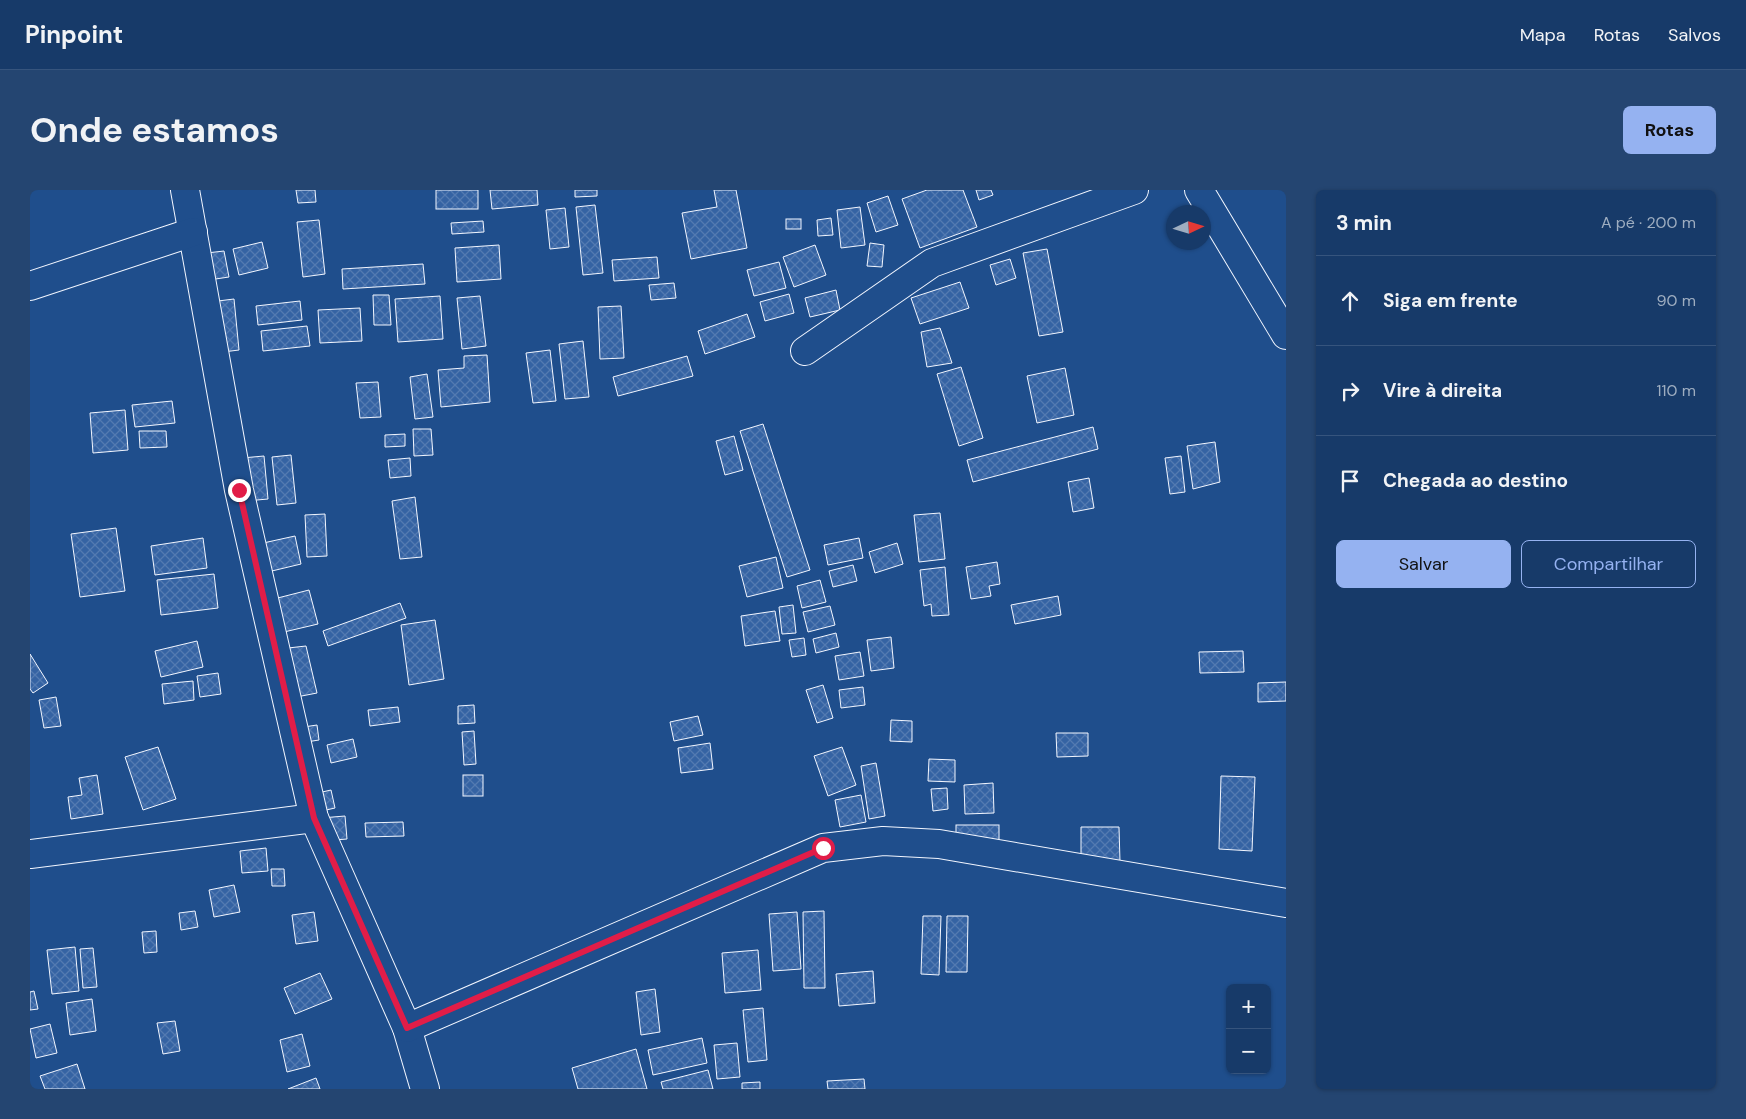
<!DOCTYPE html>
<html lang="pt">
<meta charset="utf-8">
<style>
body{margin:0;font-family:"DM Sans",sans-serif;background:#244571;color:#f1f3f6}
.controls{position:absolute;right:15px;bottom:15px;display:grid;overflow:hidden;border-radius:8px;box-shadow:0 1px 4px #0004}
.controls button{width:45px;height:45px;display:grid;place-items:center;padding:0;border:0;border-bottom:1px solid #36547d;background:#173a69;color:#f1f3f6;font:25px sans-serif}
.compass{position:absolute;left:1136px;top:15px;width:45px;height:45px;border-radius:50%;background:#173a69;box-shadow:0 1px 4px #0004;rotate:86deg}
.stop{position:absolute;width:15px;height:15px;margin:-11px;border:4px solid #e11d48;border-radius:50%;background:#fff}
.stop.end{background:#e11d48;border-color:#fff;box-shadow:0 1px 5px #0008}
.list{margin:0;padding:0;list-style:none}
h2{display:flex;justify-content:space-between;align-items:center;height:65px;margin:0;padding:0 20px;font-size:21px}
h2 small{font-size:16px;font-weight:400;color:#9eadc0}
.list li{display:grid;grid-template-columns:32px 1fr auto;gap:15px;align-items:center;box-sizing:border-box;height:90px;padding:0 20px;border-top:1px solid #36547d}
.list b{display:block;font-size:19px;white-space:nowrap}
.list em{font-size:16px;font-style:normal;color:#9eadc0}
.actions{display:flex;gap:10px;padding:15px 20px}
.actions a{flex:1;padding:11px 0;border:1px solid #95b2f1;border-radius:8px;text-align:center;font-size:18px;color:#95b2f1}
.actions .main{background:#95b2f1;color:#111}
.icon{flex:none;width:28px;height:28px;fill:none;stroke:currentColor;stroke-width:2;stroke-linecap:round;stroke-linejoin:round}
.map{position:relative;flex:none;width:1256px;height:899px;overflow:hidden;border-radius:8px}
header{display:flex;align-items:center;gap:30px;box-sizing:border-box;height:70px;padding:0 25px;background:#173a69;border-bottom:1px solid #36547d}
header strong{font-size:24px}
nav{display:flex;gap:28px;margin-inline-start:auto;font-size:18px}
.intro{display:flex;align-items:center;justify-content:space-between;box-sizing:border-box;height:120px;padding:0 30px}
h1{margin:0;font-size:35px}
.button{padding:12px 22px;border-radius:8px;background:#95b2f1;color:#111;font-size:18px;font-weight:700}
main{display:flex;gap:30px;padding:0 30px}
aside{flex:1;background:#173a69;border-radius:8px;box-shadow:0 1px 4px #0004}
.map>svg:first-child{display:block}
</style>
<header>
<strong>Pinpoint</strong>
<nav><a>Mapa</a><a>Rotas</a><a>Salvos</a></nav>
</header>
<div class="intro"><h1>Onde estamos</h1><a class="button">Rotas</a></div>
<main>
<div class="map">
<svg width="1256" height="899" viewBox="0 0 1256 899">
<defs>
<pattern id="building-cross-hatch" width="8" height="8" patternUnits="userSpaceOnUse" patternTransform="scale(1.25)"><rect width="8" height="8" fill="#3563a3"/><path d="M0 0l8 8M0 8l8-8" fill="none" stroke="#537ab1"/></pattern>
</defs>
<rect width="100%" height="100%" fill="#1f4e8c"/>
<g fill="url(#building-cross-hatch)" stroke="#f2f6ff">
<path d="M266,0H285L286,12L268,13Z"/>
<rect x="406" y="0" width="42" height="19"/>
<path d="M460,0H507L508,15L462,19Z"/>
<path d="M545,0H567V6L545,7Z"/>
<path d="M684,0H706L717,58L661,69L652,23L687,17Z"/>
<path d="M897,0H933L947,37L890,58L872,9Z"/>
<path d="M946,0H961L963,5L949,10Z"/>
<path d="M858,6L868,35L846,42L837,13Z"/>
<path d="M565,15L573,83L553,85L546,17Z"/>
<path d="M830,17L835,55L811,58L807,20Z"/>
<path d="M535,18L539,57L520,59L516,20Z"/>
<path d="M801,28L803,45L788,46L787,30Z"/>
<rect x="756" y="29" width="15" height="10"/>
<path d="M289,30L295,84L273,87L267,32Z"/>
<path d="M453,31L454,42L422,44L421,33Z"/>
<path d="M232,52L238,78L209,85L203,59Z"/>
<path d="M840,53L854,55L852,77L837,76Z"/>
<path d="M469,55L471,89L427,92L425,58Z"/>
<path d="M785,55L796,85L764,97L753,67Z"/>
<path d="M1017,59L1033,142L1009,146L993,63Z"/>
<path d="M194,61L199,87L172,91L168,64Z"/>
<path d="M627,67L629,88L584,91L582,70Z"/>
<path d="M980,69L986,88L966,95L960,75Z"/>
<path d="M749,72L756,98L724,106L717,80Z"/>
<path d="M393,74L395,94L313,99L312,79Z"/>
<path d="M930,92L939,118L890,134L881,108Z"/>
<path d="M644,93L646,108L621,110L619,95Z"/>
<path d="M806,100L810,120L780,127L775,108Z"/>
<path d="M759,104L764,123L735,131L730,112Z"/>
<path d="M343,105H359L361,135H344Z"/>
<path d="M410,106L413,149L368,152L365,109Z"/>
<path d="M450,106L456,156L432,159L427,108Z"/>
<path d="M204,109L209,160L177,164L172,113Z"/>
<path d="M270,111L272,130L228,135L226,116Z"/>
<path d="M591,116L594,168L570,169L568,117Z"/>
<path d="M330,118L332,151L290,153L288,120Z"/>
<path d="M717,124L725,147L675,164L668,141Z"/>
<path d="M277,136L280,156L233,161L231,141Z"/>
<path d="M910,138L922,173L897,177L891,142Z"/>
<path d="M553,151L559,207L535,209L529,154Z"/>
<path d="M520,160L526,211L503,213L496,163Z"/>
<path d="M457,165L460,212L411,217L408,180L434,178V166Z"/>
<path d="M657,166L663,186L588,206L583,187Z"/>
<path d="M931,177L953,248L929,256L907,184Z"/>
<path d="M1035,178L1044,225L1007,233L997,186Z"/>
<path d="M397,184L403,227L385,229L380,187Z"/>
<path d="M348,192L351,227L330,228L326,193Z"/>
<path d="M142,211L145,233L105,237L102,215Z"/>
<path d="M95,220L98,260L63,263L60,223Z"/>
<path d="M733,234L780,380L757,387L710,241Z"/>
<path d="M1063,237L1068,259L943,292L937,270Z"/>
<path d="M383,239H401L403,265L384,266Z"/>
<path d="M109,241H136L137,257L110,258Z"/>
<path d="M375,244V256L355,257V245Z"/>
<path d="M704,246L713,280L695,285L686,251Z"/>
<path d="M1185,252L1190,292L1163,299L1157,256Z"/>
<path d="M261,265L266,313L247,315L242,267Z"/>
<path d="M234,266L238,309L216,311L212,268Z"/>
<path d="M1151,266L1155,302L1140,304L1135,268Z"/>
<path d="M380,268L381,286L360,288L358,270Z"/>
<path d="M1059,288L1064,318L1043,322L1038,292Z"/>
<path d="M385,307L392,367L370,369L362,311Z"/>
<path d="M910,323L915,369L889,372L884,325Z"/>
<path d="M295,324L297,366L277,367L275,325Z"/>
<path d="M86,338L95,401L50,407L41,344Z"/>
<path d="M265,346L271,374L221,386L215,357Z"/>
<path d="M173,348L177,378L125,385L121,356Z"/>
<path d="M829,348L833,368L798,375L794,355Z"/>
<path d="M867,353L873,374L845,383L839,362Z"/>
<path d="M746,367L753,398L717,407L709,376Z"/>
<path d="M967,372L970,394L959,396L961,406L941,409L936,377Z"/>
<path d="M823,375L827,391L803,397L799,381Z"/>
<path d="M915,377L919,425L902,426L901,414L894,416L890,380Z"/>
<path d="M184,384L188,418L131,425L127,390Z"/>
<path d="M790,390L796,412L772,418L767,396Z"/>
<path d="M279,400L288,434L237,446L228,413Z"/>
<path d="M1028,406L1031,425L985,434L981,415Z"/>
<path d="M370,413L376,428L298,456L293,441Z"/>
<path d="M763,415L766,443L752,444L749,417Z"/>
<path d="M800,416L805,435L778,442L773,422Z"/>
<path d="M745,421L750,451L715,456L711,426Z"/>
<path d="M405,430L414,489L379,495L371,435Z"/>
<path d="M806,443L809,457L786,463L783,449Z"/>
<path d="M861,447L864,478L841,481L837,450Z"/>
<path d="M774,448L776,465L762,467L759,450Z"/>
<path d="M167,451L173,477L131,487L125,461Z"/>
<path d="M276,456L287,503L251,510L240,460Z"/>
<path d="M1213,461L1214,482L1170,483L1169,462Z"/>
<path d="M830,462L834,486L809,490L805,466Z"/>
<path d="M0,464L18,493L3,503L0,499Z"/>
<path d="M188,483L191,504L170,507L167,486Z"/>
<path d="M163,491L164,510L134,514L132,494Z"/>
<path d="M1256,492V511L1228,512V493Z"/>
<path d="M793,495L803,528L787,533L776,500Z"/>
<path d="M833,497L835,515L811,518L809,500Z"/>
<path d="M26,507L31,536L14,538L9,510Z"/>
<path d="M444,515L445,533L428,534V516Z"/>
<path d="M368,517L370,532L340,536L338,520Z"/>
<path d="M668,526L673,545L644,551L640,532Z"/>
<path d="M861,530L882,531V552L860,551Z"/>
<path d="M287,535L289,550L270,553L267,538Z"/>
<path d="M444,541L446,574L434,575L432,542Z"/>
<path d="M1026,543H1058V566L1027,567Z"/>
<path d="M323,549L327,567L301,573L297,555Z"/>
<path d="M680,553L683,579L651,583L648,558Z"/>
<path d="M128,557L146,609L113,620L95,567Z"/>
<path d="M812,557L826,595L798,606L784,566Z"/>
<path d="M899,569L925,570V592L898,591Z"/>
<path d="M846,573L855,626L839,629L831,576Z"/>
<path d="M67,585L73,624L41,629L38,607L52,605L49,588Z"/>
<rect x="433" y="585" width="20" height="21"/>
<path d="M1191,586L1225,587L1222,661L1189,659Z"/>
<path d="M963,593L964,623L935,624L934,595Z"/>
<path d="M917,598L918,619L903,621L901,599Z"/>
<path d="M301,600L305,618L283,623L279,605Z"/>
<path d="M831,605L836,632L810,637L805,610Z"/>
<path d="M315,626L317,649L292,651L291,628Z"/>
<path d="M373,632L374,646L336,647L335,633Z"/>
<rect x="926" y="635" width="43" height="17"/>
<path d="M1051,637H1089L1090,672H1051Z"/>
<path d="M236,658L238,681L212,683L210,661Z"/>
<path d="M241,679H254L255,696H242Z"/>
<path d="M204,695L210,722L184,727L179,700Z"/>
<path d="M165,721L168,737L151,740L149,723Z"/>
<path d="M794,721L795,798H774L773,722Z"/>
<path d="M284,722L288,751L266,754L262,725Z"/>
<path d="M767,722L771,779L743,781L739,724Z"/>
<path d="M893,726H911L909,785L891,784Z"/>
<path d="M917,726H938L937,782H916Z"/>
<path d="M126,741L127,762L114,763L112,742Z"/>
<path d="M45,757L49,801L22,804L17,760Z"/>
<path d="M63,758L67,797L53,798L50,759Z"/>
<path d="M728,760L731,800L695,803L692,763Z"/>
<path d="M843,781L845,813L809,816L806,784Z"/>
<path d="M290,783L302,809L265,824L254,798Z"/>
<path d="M625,799L630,842L611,845L606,802Z"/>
<path d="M4,801L8,819L0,820V802Z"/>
<path d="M62,809L66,841L40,845L36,813Z"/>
<path d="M733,818L737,870L718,872L713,820Z"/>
<path d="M145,831L150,861L133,864L127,833Z"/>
<path d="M20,834L27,863L6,868L0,839Z"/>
<path d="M272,844L280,876L257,882L250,850Z"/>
<path d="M672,848L677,873L623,885L618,860Z"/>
<path d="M707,853L710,887L687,889L684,855Z"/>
<path d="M606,859L617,899H548L542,878Z"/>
<path d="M47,874L55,899H15L10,886Z"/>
<path d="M678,880L683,899H633L631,892Z"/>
<path d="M286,888L290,899H258Z"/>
<path d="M834,889L835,899H798L797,891Z"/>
<path d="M730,892V899H712V893Z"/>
</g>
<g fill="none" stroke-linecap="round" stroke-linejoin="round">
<g stroke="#f2f6ff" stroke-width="30">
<g id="minor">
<path d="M155,0L209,300L284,628L377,838L395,899"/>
<path d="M1169,0L1256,145"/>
<path d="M0,96L163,42"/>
<path d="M775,161L902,73L1104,0"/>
<path d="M0,664L284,628"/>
<path d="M377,838L793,658L853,651L909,654L1256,713"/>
</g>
</g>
<use href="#minor" stroke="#1f4e8c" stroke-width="28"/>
</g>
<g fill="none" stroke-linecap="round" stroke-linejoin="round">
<path stroke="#e11d48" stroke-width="6" d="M209,300L284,628L377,838L793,658"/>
</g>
</svg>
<div class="controls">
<button>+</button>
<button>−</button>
</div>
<svg class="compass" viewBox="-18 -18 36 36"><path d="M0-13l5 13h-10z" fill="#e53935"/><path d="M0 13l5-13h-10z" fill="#9eadc0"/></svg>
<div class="stop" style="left:793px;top:658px"></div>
<div class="stop end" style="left:209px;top:300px"></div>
</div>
<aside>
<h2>3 min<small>A pé · 200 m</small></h2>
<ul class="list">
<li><svg class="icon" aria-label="ahead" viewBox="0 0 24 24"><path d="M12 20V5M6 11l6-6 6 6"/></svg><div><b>Siga em frente</b></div><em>90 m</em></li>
<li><svg class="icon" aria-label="right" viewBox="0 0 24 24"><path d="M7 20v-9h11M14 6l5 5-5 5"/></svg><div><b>Vire à direita</b></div><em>110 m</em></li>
<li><svg class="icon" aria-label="arrive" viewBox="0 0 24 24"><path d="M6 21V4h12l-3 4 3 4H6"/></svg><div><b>Chegada ao destino</b></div></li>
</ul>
<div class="actions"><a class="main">Salvar</a><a>Compartilhar</a></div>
</aside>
</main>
